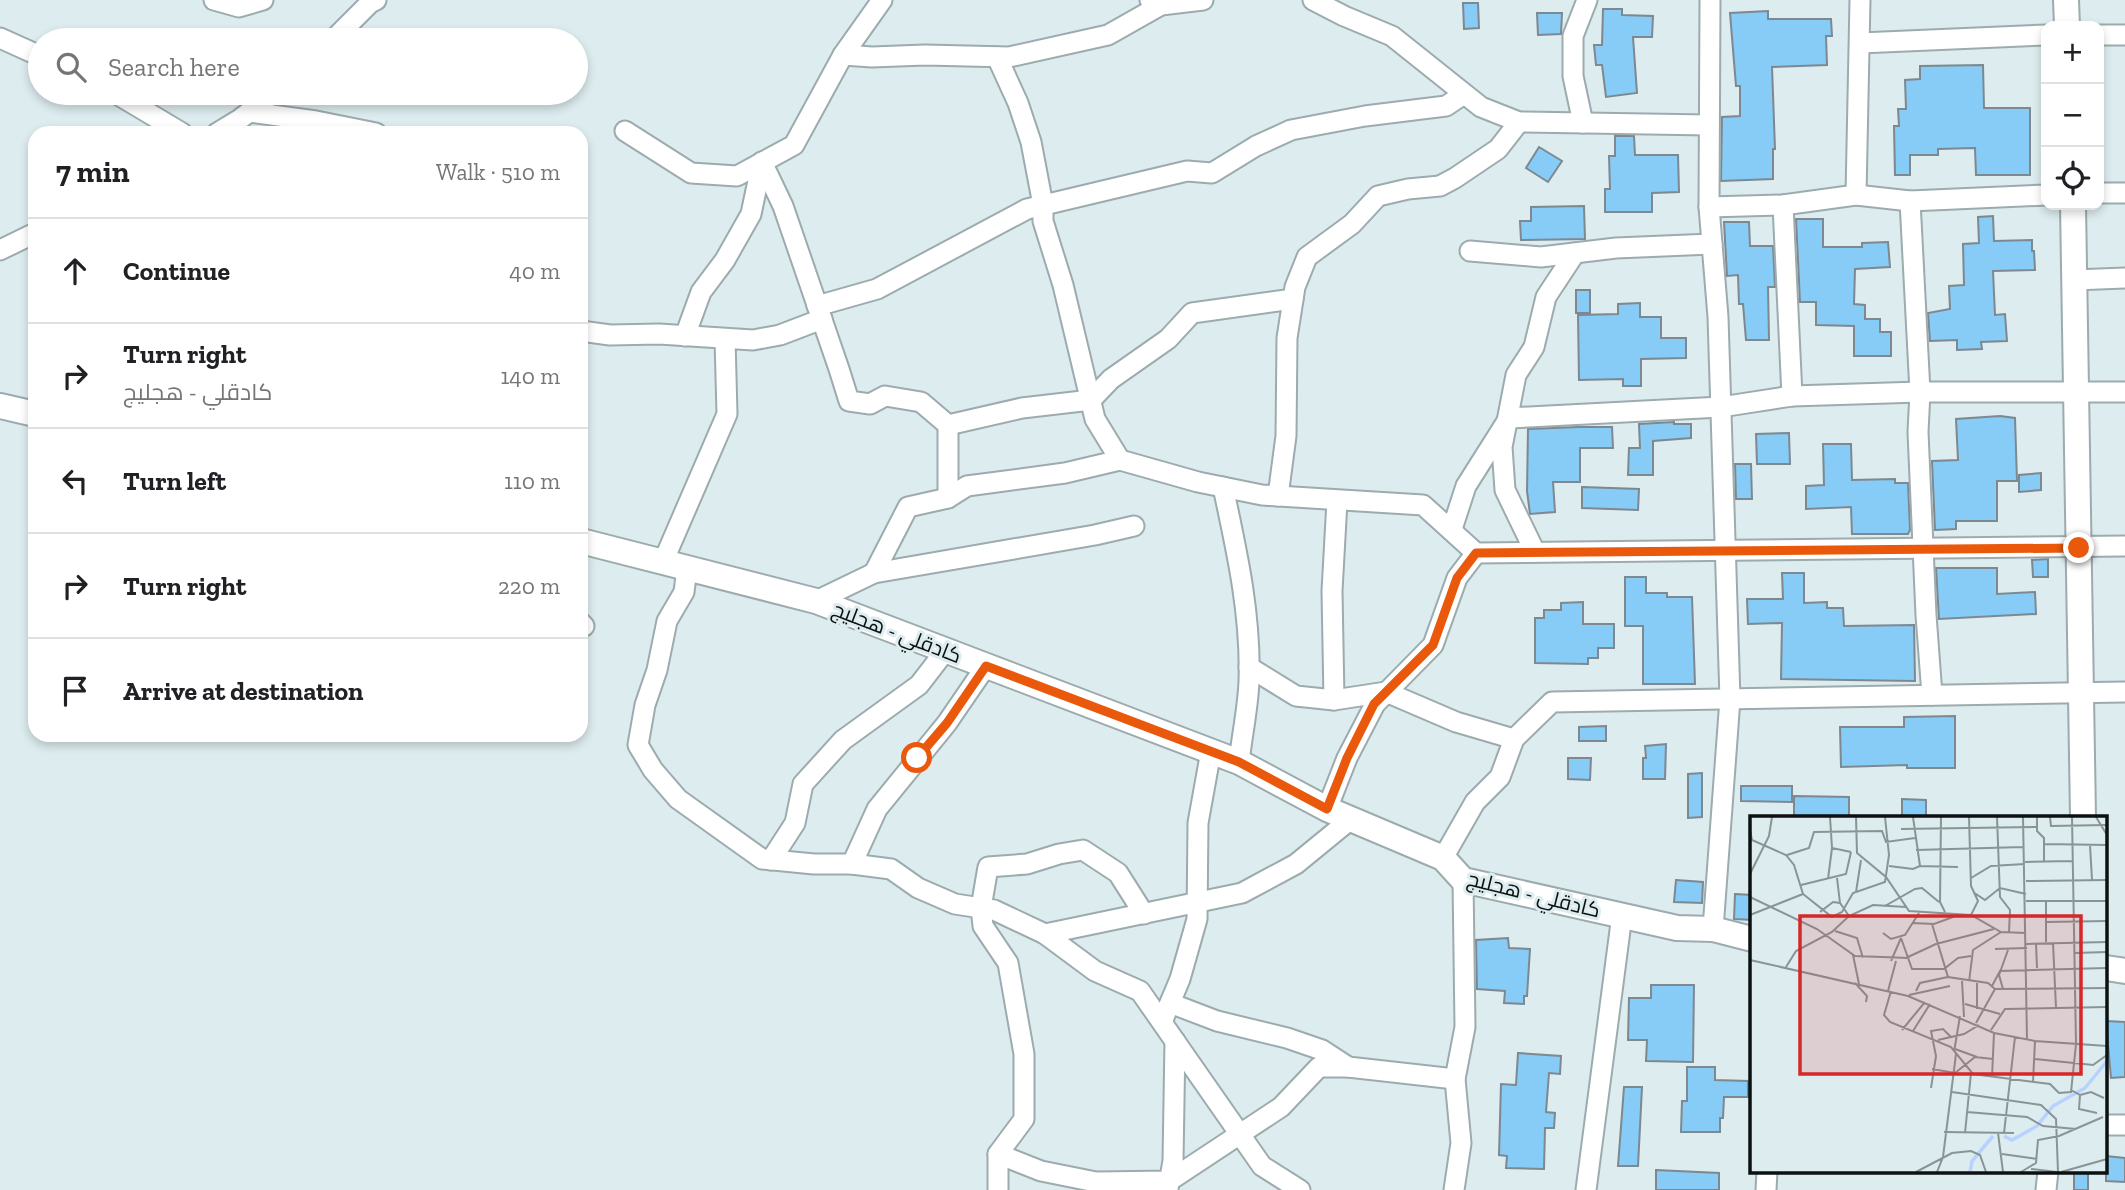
<!DOCTYPE html>
<meta charset="utf-8">
<style>
body{margin:0;font-family:"Zilla Slab",Cairo,serif;background:#f2f2f2;color:#202124}
.controls{position:absolute;right:21px;top:21px;display:grid;overflow:hidden;border-radius:14px;box-shadow:0 4px 10px #0003}
.controls button{width:63px;height:63px;display:grid;place-items:center;padding:0;border:0;border-bottom:2px solid #e0e0e0;background:#fff;color:#202124;font:35px sans-serif}
.stop{position:absolute;width:21px;height:21px;margin:-16px;border:5px solid #ea580c;border-radius:50%;background:#fff}
.stop.end{background:#ea580c;border-color:#fff;box-shadow:0 2px 7px #0008}
.list{margin:0;padding:0;list-style:none}
h2{display:flex;justify-content:space-between;align-items:center;height:91px;margin:0;padding:0 28px;font-size:30px}
h2 small{font-size:23px;font-weight:400;color:#757577}
.list li{display:grid;grid-template-columns:46px 1fr auto;gap:21px;align-items:center;box-sizing:border-box;height:105px;padding:0 28px;border-top:2px solid #e0e0e0}
.list b{display:block;font-size:26px;white-space:nowrap}
.list p{margin:0;font-size:23px;white-space:nowrap;color:#757577}
.list em{font-size:23px;font-style:normal;color:#757577}
.icon{flex:none;width:38px;height:38px;fill:none;stroke:currentColor;stroke-width:2;stroke-linecap:round;stroke-linejoin:round}
.map{position:relative;flex:none;width:2125px;height:1190px;overflow:hidden}
.search{position:absolute;background:#fff;box-shadow:0 4px 10px #0003;left:28px;top:28px;width:560px;height:77px;display:flex;align-items:center;gap:18px;box-sizing:border-box;padding:0 24px;border-radius:38px;color:#757577;font-size:26px}
.panel{position:absolute;background:#fff;box-shadow:0 4px 10px #0003;left:28px;top:126px;width:560px;height:616px;border-radius:21px}
.map>svg:first-child{display:block}
</style>
<div class="map">
<svg width="2125" height="1190" viewBox="0 0 2125 1190">
<rect width="100%" height="100%" fill="#ddecef"/>
<g fill="#87ccf6" stroke="#7d8890" stroke-width="2">
<path d="M1463,3H1478L1479,28L1464,29Z"/>
<path d="M1603,9H1622V15L1653,16L1652,37H1633L1637,93L1606,97L1602,65H1596L1594,45H1602Z"/>
<path d="M1768,11V19H1831L1832,36H1826L1827,65L1772,67L1775,149H1773V179L1721,181L1722,117L1740,116V86H1736L1730,13Z"/>
<path d="M1537,13H1562L1561,34L1538,35Z"/>
<path d="M1983,65L1984,108H2030V175H1976L1975,148L1938,149V155H1910V175H1895L1894,126H1899L1898,109H1906L1905,80L1920,79V66Z"/>
<path d="M1615,136H1634L1635,155H1678L1679,192L1652,193V212H1605V189H1610L1609,156H1615Z"/>
<path d="M1539,147L1562,161L1548,182L1526,168Z"/>
<path d="M1584,206L1585,239L1521,240L1520,221H1531V207Z"/>
<path d="M1993,216L1994,241L2032,240V251H2034L2035,270L1993,271L1995,315L2005,314L2007,341L1981,342L1982,349L1957,350V340L1930,341L1928,313L1950,309L1949,286L1964,285L1963,244L1979,243L1978,217Z"/>
<path d="M1796,219H1823V247H1862V243L1888,242L1890,267L1855,269L1854,304L1865,305V319H1880V332H1891V356H1854V326L1816,325V302H1800Z"/>
<path d="M1724,222H1749L1750,246H1773L1775,287H1768L1769,340H1746L1743,304H1739L1738,275L1727,276Z"/>
<rect x="1576" y="290" width="14" height="23"/>
<path d="M1640,303V317H1661V338H1686V358L1641,359V386H1623V379L1579,380L1578,315L1618,314V304Z"/>
<path d="M2000,416L2015,418L2017,481H1997V521H1956V529L1935,530L1932,461L1958,460L1956,419Z"/>
<path d="M1674,422V424H1691V438L1653,441V475H1628L1629,448H1640L1639,424Z"/>
<path d="M1579,427H1612L1613,448H1580V482H1553L1555,512L1530,514L1527,491L1528,429Z"/>
<path d="M1789,433L1790,464H1757L1756,434Z"/>
<path d="M1823,444H1851L1852,480L1895,479V483H1908L1910,530L1908,534H1852L1851,507L1806,509V486L1824,485Z"/>
<path d="M1735,464H1751L1752,499H1736Z"/>
<path d="M2041,473V490L2019,492V475Z"/>
<path d="M1582,487L1639,489L1638,510L1582,508Z"/>
<path d="M2048,559V577H2033L2032,560Z"/>
<path d="M1936,568H1997V594L2035,592L2036,614L1939,619Z"/>
<path d="M1782,573H1804V603L1827,602V608H1843L1844,626L1914,625L1915,681L1781,679L1782,623L1748,624L1747,599H1783Z"/>
<path d="M1625,577H1646V593H1667V597H1692L1695,684H1643V626H1625Z"/>
<path d="M1583,602V624H1614V648H1598V658H1588V664L1535,663V618H1544V610H1561V603Z"/>
<path d="M1955,716V768H1907V765L1841,767L1840,727H1904V717Z"/>
<path d="M1606,726V741H1579V727Z"/>
<path d="M1666,744L1665,779H1643V758H1646L1645,746Z"/>
<path d="M1568,758H1591L1590,780L1568,779Z"/>
<path d="M1702,773V817L1688,818V774Z"/>
<path d="M1741,786H1792V802L1741,801Z"/>
<path d="M1794,796L1849,797V817H1794Z"/>
<path d="M1902,799L1926,800V817H1902Z"/>
<path d="M1676,880L1703,882L1702,903L1674,902Z"/>
<path d="M1735,894L1752,895V920L1734,919Z"/>
<path d="M1508,938L1509,948L1530,949L1527,996H1524V1004L1504,1003L1505,991L1477,989L1476,940Z"/>
<path d="M1651,985H1694L1693,1062L1646,1061L1647,1040H1628L1629,998H1651Z"/>
<path d="M2106,1021L2125,1022V1077L2111,1078Z"/>
<path d="M1518,1053L1561,1056L1560,1074L1549,1073L1546,1112L1555,1113L1554,1128H1545L1544,1169L1506,1168L1507,1156L1499,1155L1501,1084L1516,1085Z"/>
<path d="M1687,1067H1715V1080L1748,1081V1097H1724L1723,1118H1720V1132H1681L1682,1101H1687Z"/>
<path d="M1624,1087H1642L1638,1166H1618Z"/>
<path d="M2106,1156L2125,1158V1182L2106,1181Z"/>
<path d="M1656,1170L1719,1173V1190H1656Z"/>
<rect x="2074" y="1171" width="14" height="19"/>
</g>
<g fill="none" stroke-linecap="round" stroke-linejoin="round">
<g stroke="#9cabae" stroke-width="23">
<g id="minor">
<path d="M214,0L239,7L263,0"/>
<path d="M1150,0L1161,5L1203,0"/>
<path d="M1313,0L1344,16L1392,36L1481,107L1519,122L1709,125"/>
<path d="M1710,0L1709,207L1718,317L1730,699L1713,929"/>
<path d="M2099,35H2125"/>
<path d="M0,38L40,56"/>
<path d="M333,40L370,3L376,0"/>
<path d="M1860,43L2046,35"/>
<path d="M843,55L872,57L925,55L1009,57L1108,35L1161,5"/>
<path d="M997,57L1018,103L1031,142L1043,205V221L1063,285L1095,419L1120,460L1198,482L1262,495L1423,505L1476,553L2125,546"/>
<path d="M115,93L182,133"/>
<path d="M250,112L316,121L376,133"/>
<path d="M1583,123L1573,76V36L1587,0"/>
<path d="M625,131L691,173L737,176L794,145L843,55L882,0"/>
<path d="M217,133L240,119L274,93"/>
<path d="M762,162L783,206L839,369L849,401L870,404L885,396L921,402L948,425L1022,408L1091,400L1111,379L1168,339L1192,313L1293,299"/>
<path d="M2099,193H2125"/>
<path d="M1856,195L1860,0"/>
<path d="M1910,201L1920,392L1918,432L1926,615L1932,695"/>
<path d="M1783,205L1792,396"/>
<path d="M1709,207L1783,205L1856,195L1910,201L2046,195"/>
<path d="M0,250L35,233"/>
<path d="M1470,251L1541,257L1616,248L1712,244"/>
<path d="M2074,280L2125,278"/>
<path d="M817,306L877,289L1027,209L1187,171L1212,173L1256,146L1291,130L1365,116L1446,106L1464,94"/>
<path d="M581,331L610,335L659,334L753,340L780,335L822,319"/>
<path d="M685,336L701,292L725,260L751,214L762,162"/>
<path d="M948,425V498"/>
<path d="M1223,487C1237,552 1251,614 1249,681C1248,708 1242,735 1239,762"/>
<path d="M1278,496L1286,436L1287,338L1295,287L1307,257L1352,224L1378,196L1408,189L1440,186L1455,178L1498,149L1519,122"/>
<path d="M1452,529L1466,486L1509,418L1721,407L1792,396L1920,392H2125"/>
<path d="M1535,552L1505,490L1502,447L1516,375L1534,347L1546,297L1575,253"/>
<path d="M663,562L727,414L725,339"/>
<path d="M687,568L684,592L667,621L657,670L645,705L638,745L653,770L678,799L762,859L814,864H852L891,869L918,888L955,904L994,910L1045,934L1095,971L1140,991L1262,1166L1300,1190"/>
<path d="M874,573L908,507L948,498L967,486L1065,473L1120,460"/>
<path d="M816,601L874,573L1095,535L1134,526"/>
<path d="M581,623L584,626"/>
<path d="M1249,667L1296,696L1334,700L1386,692L1456,722L1514,739"/>
<path d="M1334,700L1332,591L1337,501"/>
<path d="M1327,809L1347,758L1375,704L1433,645L1457,578L1476,553"/>
<path d="M1443,858L1475,802L1500,777L1514,739L1552,702L2125,692"/>
<path d="M771,860L795,823L803,784L843,740L919,685L946,650"/>
<path d="M852,864L877,809L947,723L986,666"/>
<path d="M1045,934L1242,893L1296,864L1351,819"/>
<path d="M1170,1003L1217,1021L1287,1038L1322,1050L1348,1067"/>
<path d="M1162,1022L1180,979L1197,919L1198,823L1211,751"/>
<path d="M2106,1125H2125"/>
<path d="M998,1154L1041,1171L1096,1182L1169,1181L1281,1107L1319,1067H1348L1455,1079"/>
<path d="M1168,1189L1173,1161L1175,1041"/>
<path d="M998,1190V1154L1024,1119V1054L1008,963L983,926L981,908L988,867L1027,864L1059,854L1083,850L1118,873L1144,914"/>
<path d="M1454,1190L1461,1143L1455,1079L1465,1027L1463,880"/>
<path d="M1586,1190L1622,915"/>
<path d="M1766,1190L1767,1171"/>
<path d="M2046,1190L2048,1171"/>
</g>
</g>
<g stroke="#9cabae" stroke-width="28">
<g id="tertiary">
<path d="M2066,0L2067,26"/>
<path d="M2073,205L2083,817"/>
<path d="M0,406L35,414"/>
<path d="M581,541L816,601L1239,762L1327,809L1443,858L1463,880L1677,928L1713,929L1752,939"/>
<path d="M2106,968L2125,971"/>
</g>
</g>
<use href="#minor" stroke="#fff" stroke-width="19"/>
<use href="#tertiary" stroke="#fff" stroke-width="24"/>
</g>
<g fill="none" stroke-linecap="round" stroke-linejoin="round">
<path stroke="#ea580c" stroke-width="9" d="M917,758L947,723L986,666L1239,762L1327,809L1347,758L1374,704L1433,645L1457,578L1476,553L2079,548"/>
</g>
<g text-anchor="middle" dominant-baseline="central" stroke-width="6" stroke-linejoin="round" paint-order="stroke">
<g font-size="21" fill="#0b1011" stroke="#ddecef">
<text transform="translate(897 632) rotate(21)">كادقلي - هجليج</text>
<text transform="translate(1534 894) rotate(14)">كادقلي - هجليج</text>
</g>
</g>
<g transform="translate(1750 816)">
<rect width="357" height="357" fill="#ddecef"/>
<path fill="none" stroke="#b8d2ff" stroke-width="3.5" d="M254,320L262,324L287,310L303,290L335,272L357,245M220,356L222,345L243,320"/>
<path fill="none" stroke="#899496" stroke-width="2" d="M80,1L82,32L101,36M106,1L107,37L136,61L159,95L221,99L251,116L276,117M163,1L170,50L208,51M191,1L190,86L195,96M219,1L221,70L228,85L221,99M247,1L250,81L260,94L259,116M273,1L277,223M287,1V15L294,22V46M300,1L301,10L357,9M346,1L357,19M151,13L286,11M0,14L2,24L36,39L44,49L53,78L82,101L92,96L103,77L135,66L139,39L135,1M294,28L357,29M340,29L342,64M166,34L273,31M37,39L59,32L64,16L132,15L136,26L165,22M275,46L322,45M139,50L163,53L170,50M0,58L19,20L22,1M87,62L90,87M221,62L241,50L275,48M78,63L82,32M276,65L357,64M51,69L96,58L101,36M106,76L111,44M223,76L235,84L250,72L276,78M0,81L67,113L105,140L159,142M276,85H357M135,90L165,73L172,72L189,86M70,96L83,86L90,87L99,100M0,99L53,78M296,106L357,105M162,107L184,108L203,101M182,108L198,161L238,167L245,173L357,172M85,115L107,122L113,142M133,117L141,123L155,119L169,97M151,122L162,153H194L208,142L221,140M296,126V85M286,127L287,152M303,127L306,192M276,128L357,126M245,133L277,132M325,137L357,136M103,139L109,168M158,141L186,128L244,113M0,144L158,180L244,217L285,225L357,230M141,145L151,122M36,151L46,135L82,116L99,100L123,89L156,91M212,165L214,201M219,166L223,134L251,116M105,167L117,180L116,186M242,170L250,155L357,152M253,173L249,159L258,134M138,175L146,145M141,175L134,199L140,206L201,231L223,258L300,268L309,277L321,276L326,228L322,1M166,175L170,167L198,161M159,179L200,170M215,188L250,198M227,193V167M226,207L245,173M152,214L175,186M241,214L255,193L357,191M163,215L180,188M188,224L214,218L229,209M205,233L227,241M204,236L210,200M285,243L343,249L357,239M182,253L205,257L225,241L243,243M242,261L244,217M283,266L285,225M181,272L186,240L181,215L193,213L201,221M321,274L330,279L329,293L347,297M202,276L291,289L306,303L308,356M330,279L341,276L354,282M217,296L277,301L293,310L326,313M194,316L264,317M215,317L221,257M248,317L253,356M254,317L265,221M252,338L287,343M281,353L307,356M166,356L202,337L221,335L230,339L236,356M187,356L193,341L206,238M271,356L286,347L288,324L309,320L353,301M311,356L357,343"/>
<path fill="#d62828" fill-opacity="0.15" stroke="#d62828" stroke-width="3.5" d="M50,100H331V258H50Z"/>
<rect width="357" height="357" fill="none" stroke="#0b1011" stroke-width="3.5"/>
</g>
</svg>
<div class="controls">
<button>+</button>
<button>−</button>
<button><svg class="icon" aria-label="locate" viewBox="0 0 24 24"><circle cx="12" cy="12" r="6"/><path d="M12 2v4M12 18v4M2 12h4M18 12h4"/></svg></button>
</div>
<div class="stop" style="left:917px;top:758px"></div>
<div class="stop end" style="left:2079px;top:548px"></div>
<div class="search"><svg class="icon" aria-label="search" viewBox="0 0 24 24"><circle cx="10" cy="10" r="6"/><path d="M15 15l6 6"/></svg>Search here</div>
<section class="panel">
<h2>7 min<small>Walk · 510 m</small></h2>
<ul class="list">
<li><svg class="icon" aria-label="ahead" viewBox="0 0 24 24"><path d="M12 20V5M6 11l6-6 6 6"/></svg><div><b>Continue</b></div><em>40 m</em></li>
<li><svg class="icon" aria-label="right" viewBox="0 0 24 24"><path d="M7 20v-9h11M14 6l5 5-5 5"/></svg><div><b>Turn right</b><p>كادقلي - هجليج</p></div><em>140 m</em></li>
<li><svg class="icon" aria-label="left" viewBox="0 0 24 24"><path d="M17 20v-9H6M10 6l-5 5 5 5"/></svg><div><b>Turn left</b></div><em>110 m</em></li>
<li><svg class="icon" aria-label="right" viewBox="0 0 24 24"><path d="M7 20v-9h11M14 6l5 5-5 5"/></svg><div><b>Turn right</b></div><em>220 m</em></li>
<li><svg class="icon" aria-label="arrive" viewBox="0 0 24 24"><path d="M6 21V4h12l-3 4 3 4H6"/></svg><div><b>Arrive at destination</b></div></li>
</ul>
</section>
</div>
